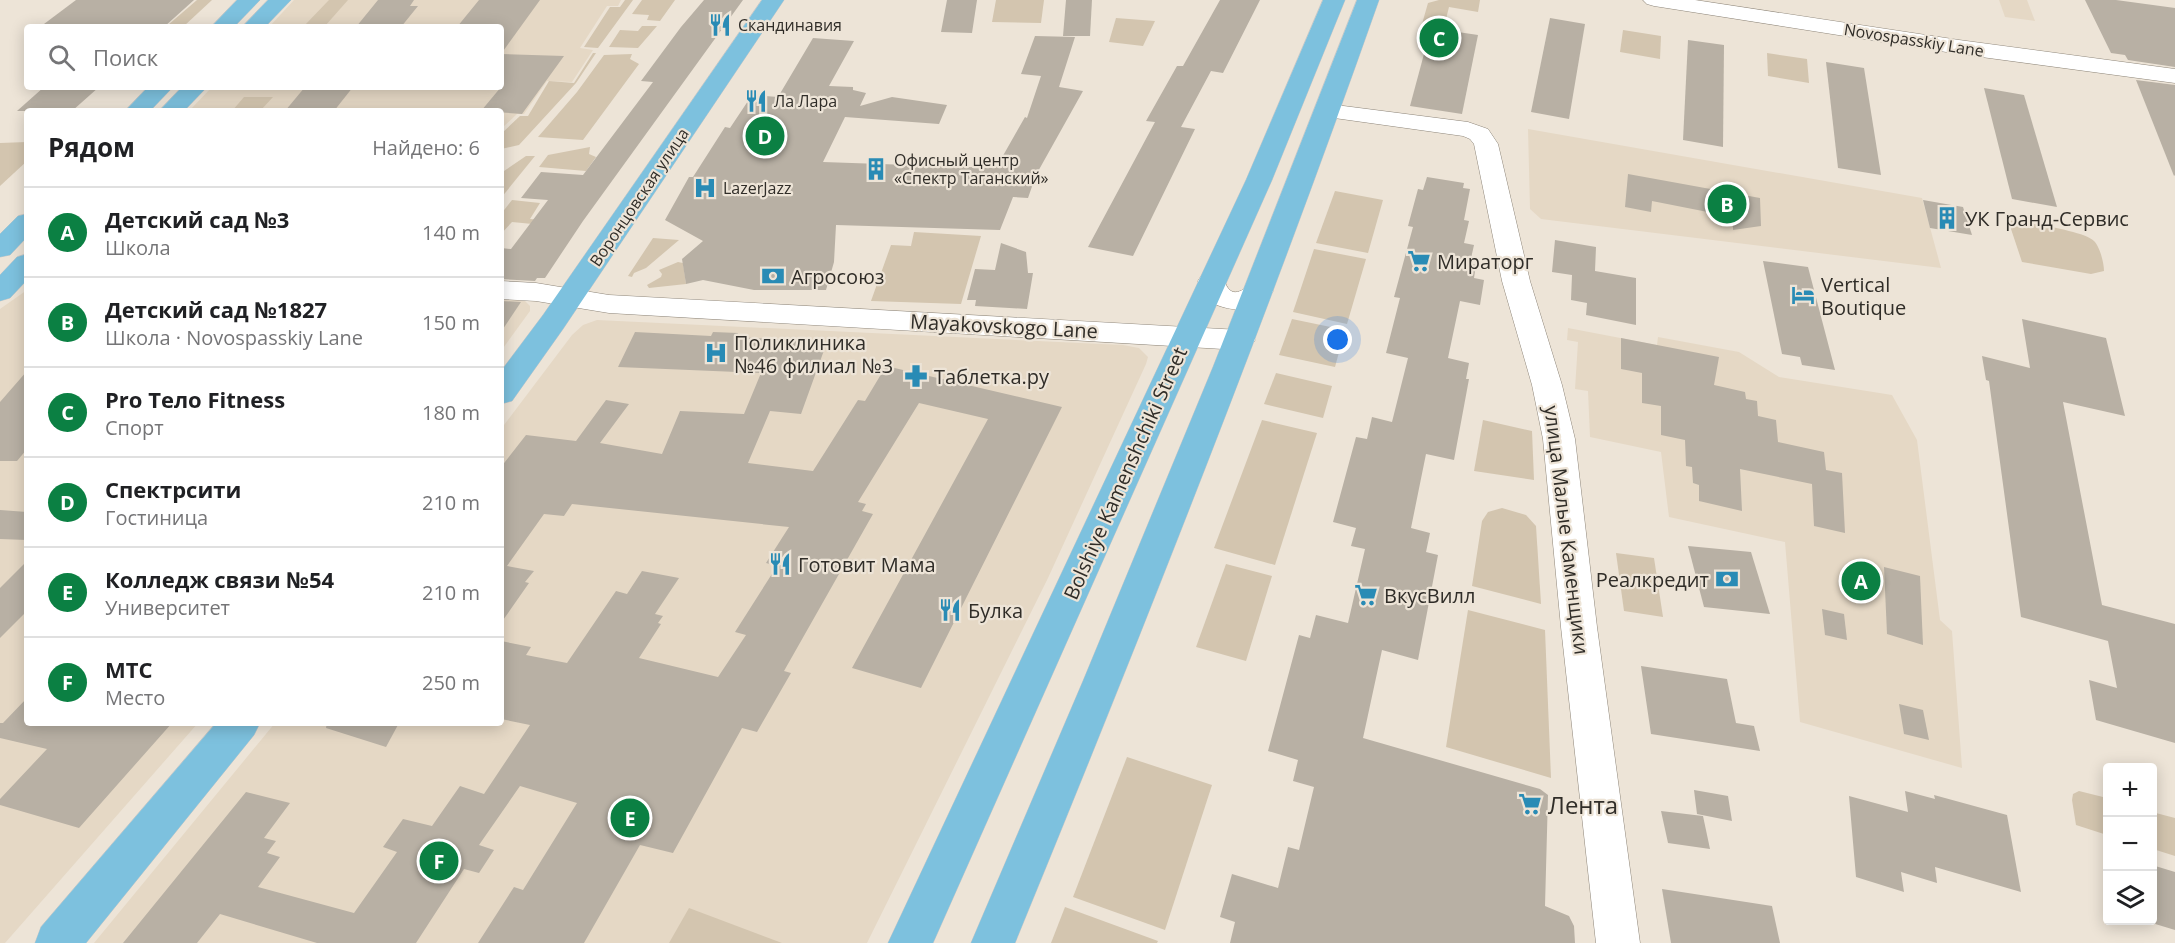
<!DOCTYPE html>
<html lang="ru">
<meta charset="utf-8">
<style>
body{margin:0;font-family:"Open Sans",sans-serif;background:#f2f2f2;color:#202124}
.controls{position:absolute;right:18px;bottom:18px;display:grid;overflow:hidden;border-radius:6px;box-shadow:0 3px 15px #0003}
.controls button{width:54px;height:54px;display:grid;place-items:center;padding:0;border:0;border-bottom:2px solid #e0e0e0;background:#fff;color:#202124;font:30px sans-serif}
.you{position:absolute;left:1338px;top:340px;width:21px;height:21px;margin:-15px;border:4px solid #fff;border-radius:50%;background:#1a73e8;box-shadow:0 0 0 9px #1a73e833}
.badge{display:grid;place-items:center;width:39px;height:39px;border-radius:50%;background:#0b8043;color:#fff;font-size:20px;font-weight:700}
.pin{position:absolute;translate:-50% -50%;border:3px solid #fff;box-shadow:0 2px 6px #0006}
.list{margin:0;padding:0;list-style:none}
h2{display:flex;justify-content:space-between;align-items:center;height:78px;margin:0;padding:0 24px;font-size:26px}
h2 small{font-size:20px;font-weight:400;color:#757577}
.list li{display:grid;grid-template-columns:39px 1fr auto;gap:18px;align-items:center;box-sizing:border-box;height:90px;padding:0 24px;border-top:2px solid #e0e0e0}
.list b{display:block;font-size:22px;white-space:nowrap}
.list p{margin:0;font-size:20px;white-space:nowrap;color:#757577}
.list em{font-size:20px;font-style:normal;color:#757577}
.icon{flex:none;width:33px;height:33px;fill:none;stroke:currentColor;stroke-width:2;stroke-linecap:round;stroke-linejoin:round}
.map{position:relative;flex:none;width:2175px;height:943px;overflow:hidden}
.search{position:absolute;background:#fff;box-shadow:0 3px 15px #0003;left:24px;top:24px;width:480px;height:66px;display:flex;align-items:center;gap:15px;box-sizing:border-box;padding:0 21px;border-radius:6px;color:#757577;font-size:22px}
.panel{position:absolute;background:#fff;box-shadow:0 3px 15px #0003;left:24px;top:108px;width:480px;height:618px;border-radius:6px}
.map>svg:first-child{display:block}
</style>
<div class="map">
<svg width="2175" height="943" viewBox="0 0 2175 943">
<rect width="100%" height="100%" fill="#ede4d7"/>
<g fill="#e5d8c5">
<path d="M294,0H621L618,6H607L580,48L593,50L572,82L547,81L524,114H517L501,129V111H189L212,87H501V27H269Z"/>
<path d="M1999,0H2027L2035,21L2005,17Z"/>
<path d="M1528,129L1922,198L1941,268L1541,219L1530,209Z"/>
<path d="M27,290V723H198L5,943H0V309Z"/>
<path d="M501,298L525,301L530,306V311L501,351Z"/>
<path d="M597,320L1123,345L1139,348L1148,357L1146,364L1048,578L867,943H94L275,723H501V429L572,335L583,325Z"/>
<path d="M1568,328L1657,345L1658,337L1739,352L1779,377L1892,395L1917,440L1940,620L1952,631L1962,768L1800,722L1785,542L1669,517L1661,452L1590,437L1588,391L1575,389L1578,342L1567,340Z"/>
</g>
<g fill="#d3c5af">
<path d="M197,0H212L184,26L168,25Z"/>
<path d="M329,0H348L325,26H304Z"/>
<path d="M625,0H633L598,48L584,47L610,7H620Z"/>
<path d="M642,0H675L660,21L647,20L649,15L632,14Z"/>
<path d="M996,0H1044L1041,23L992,22Z"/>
<path d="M1439,0H1480L1478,12L1449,7L1444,27L1422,24L1428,3Z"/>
<path d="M1116,18L1155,21L1143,46L1109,42Z"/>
<path d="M642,26H657L638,48L609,47L620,30L638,31Z"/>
<path d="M1623,30L1661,36L1660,59L1620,52Z"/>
<path d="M593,53H596L576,83L519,145L501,149V134L520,116H528L549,81L574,83Z"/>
<path d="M1767,53L1807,59L1809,83L1768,76Z"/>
<path d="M632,54L630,59L639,64L583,140L538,137L577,92L604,55Z"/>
<path d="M244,97H273L261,110H285L232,111Z"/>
<path d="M27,142V161L0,186V143Z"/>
<path d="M590,147L589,154L596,157L586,171L539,167L548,155Z"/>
<path d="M526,156H535L501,198V173Z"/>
<path d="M1335,191L1383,200L1368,253L1316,243Z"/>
<path d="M512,200L540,203L530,219L576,223L573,228L512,222L501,234V214Z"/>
<path d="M2008,220C2025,223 2083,230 2094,241C2100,247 2104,263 2104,271L2091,274L2022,262Z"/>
<path d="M914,232L981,236L961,304L871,301L891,245L911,246Z"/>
<path d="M653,238L679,240L646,268L634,273L632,277L628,276Z"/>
<path d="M1314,249L1366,259L1347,324L1293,312Z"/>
<path d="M678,262L683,263L686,284L649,288L647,285L661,277L662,274L659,270Z"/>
<path d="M1292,319L1345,330L1335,367L1279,355Z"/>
<path d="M1276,373L1332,386L1323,418L1264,404Z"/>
<path d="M1262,420L1317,433L1275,565L1214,548Z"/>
<path d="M1483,420L1532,431L1534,480L1474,471Z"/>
<path d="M1502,508L1526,515L1536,526L1541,604L1472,586L1482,521L1488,512Z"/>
<path d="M1616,553L1654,558L1663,617L1624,611Z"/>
<path d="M1226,564L1272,576L1246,661L1196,647Z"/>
<path d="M1468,610L1545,630L1551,778L1446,747Z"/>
<path d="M1127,757L1212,785L1165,930L1073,897Z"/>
<path d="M2079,791L2107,798V835L2076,825L2072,800L2073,794Z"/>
<path d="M2152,812L2175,818V856L2153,849Z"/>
<path d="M1065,907L1158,941L1157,943H1051Z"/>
<path d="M689,908L782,943H669Z"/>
</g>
<g fill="#b8b0a4">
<path d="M76,0H194L164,27H40Z"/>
<path d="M378,0H414L410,6H418L401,27H356Z"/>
<path d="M479,0H540L501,54V27H457Z"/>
<path d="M704,0H743L583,221L545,278H537L535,281L501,279V248L511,249L548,200L521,198L541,172L583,175L653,82L641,81L681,27Z"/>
<path d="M947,0H977L972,33L941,32Z"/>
<path d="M1066,0H1092L1090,36H1063Z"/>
<path d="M1220,0H1260L1223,73L1211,71L1181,127L1195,129L1133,256L1088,247L1155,122L1146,121L1177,66H1183Z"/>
<path d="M2085,0H2116L2175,8V67L2128,60L2125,55L2111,53Z"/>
<path d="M1550,18L1585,24L1569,119L1531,112Z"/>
<path d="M1431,28L1478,35L1462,114L1410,106Z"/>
<path d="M1035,36L1075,37L1059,87L1083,91L1036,175L1028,198L1013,197L1000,230L836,225L834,262L826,290H754L703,280L686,284L682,259L703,241L665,220L689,177H693L725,127L730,128L752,95L778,97L813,38L854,41L829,86L853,87V90L866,93L860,106L892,97L947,105L939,124L845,117L823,162L996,168L1025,117L1027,118L1041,76L1021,74Z"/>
<path d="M1688,40L1724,45L1723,147L1683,140Z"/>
<path d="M501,54L564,56L522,114L481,111L501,87Z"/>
<path d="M1826,62L1864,68L1881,175L1838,168Z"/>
<path d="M2136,80L2175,85V175L2174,176Z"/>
<path d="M44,87H99L72,111H17Z"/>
<path d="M305,87H353L334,111H285Z"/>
<path d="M1984,88L2024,95L2057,207L2012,199Z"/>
<path d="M1628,174L1760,198L1761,226L1733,230V217L1652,201L1651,212L1625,207Z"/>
<path d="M1427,177L1464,183L1463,188L1470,189L1464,220L1469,221L1464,243L1474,245L1470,263L1476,265L1474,278L1484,280L1480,305L1460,301L1448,358L1469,363L1466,379H1469L1454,460L1426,454L1411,528L1430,533L1426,552L1438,555L1418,660L1382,650L1363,738L1540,789L1548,795L1545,906L1569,916L1574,926L1575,943H1230L1235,922L1220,917L1232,874L1278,888L1288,847L1299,850L1314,787L1293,781L1298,760L1268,751L1299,635L1310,638L1316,615L1348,623L1365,549L1351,546L1356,528L1333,522L1356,437L1367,439L1372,417L1392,422L1408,358L1386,353L1400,298L1394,297L1413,227L1408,226L1418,189L1423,190Z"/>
<path d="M1923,200L1963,207L1972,235L1930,228Z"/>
<path d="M1555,240L1596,247L1595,271L1636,278V325L1586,315L1587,303L1571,300L1572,275L1552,272Z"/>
<path d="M1001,243L1026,252L1028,273H1033L1027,309L975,306L976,300H967L975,269L995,270Z"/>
<path d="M1763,261L1808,267L1835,370L1802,365L1800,357L1782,354Z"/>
<path d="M501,301L521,302L501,332Z"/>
<path d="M2022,319L2106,338L2125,416L2063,402L2102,605L2175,624V743L2096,720L2089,680L2117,688L2108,641L2021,617L1989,381L1986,380L1982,356L2030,368Z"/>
<path d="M635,332L711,336L713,332L738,333L736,337L827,342L801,414L770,411L748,463L813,471L858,400L865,401L886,366L1062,407L921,688L852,668L988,419L919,403L858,502L866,504L862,511L873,514L784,671L791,673L757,732L742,728L673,853L640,845L584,943H478L514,887L523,890L577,803L520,786L479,845L494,850L479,873L464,869L416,943H317L220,914L197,943H123L246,792L290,803L264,838L276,841L267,853L280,857L258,887L354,913L397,852L383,847L403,819L432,826L460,786L484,794L530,725L501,719V641L531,647L526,655L567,663L616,591L627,594L642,571L679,578L655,614L663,616L658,623L661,624L639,658L718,677L746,635L735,632L777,566L766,563L789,527L572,504L564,516L544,514L507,566L534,571L525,582L529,583L501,623V467L526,435L576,441L606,400L629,404L600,443L662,454L680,411L744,414L761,373L618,367Z"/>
<path d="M1621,338L1719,357L1714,385L1745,392L1746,399L1757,401L1758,416L1776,420L1778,442L1824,452L1826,470L1842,473L1845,533L1814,526L1812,484L1740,469L1742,511L1699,501V485L1693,483L1692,467L1686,466L1685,440L1661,435V406L1642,403V373L1621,369Z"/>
<path d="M27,371V449L17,461H0V402Z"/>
<path d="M0,510L27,512V540L0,539Z"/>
<path d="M1688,546L1751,552L1770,614L1704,607Z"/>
<path d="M27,561V611L0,638V588Z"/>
<path d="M1884,567L1920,576L1923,645L1887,634Z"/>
<path d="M1822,609L1844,614L1847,640L1825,635Z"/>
<path d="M1641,666L1727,679L1736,723L1754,726L1760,751L1651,734Z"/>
<path d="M27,698V723H172L79,828L0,805V799L47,749L0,738V723H3Z"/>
<path d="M1899,704L1923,710L1929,740L1904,734Z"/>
<path d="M327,723H399L386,747L326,728Z"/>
<path d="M1694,790L1728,796L1732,821L1697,814Z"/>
<path d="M1905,791L1935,799L1934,795L2007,815L2021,892L1935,867L1937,883L1901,872L1904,892L1856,877L1849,796L1908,812Z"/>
<path d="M1661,811L1703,816L1710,849L1668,843Z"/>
<path d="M2152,865L2175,872V930L2152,923Z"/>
<path d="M1662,889L1772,906L1780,943H1671Z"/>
</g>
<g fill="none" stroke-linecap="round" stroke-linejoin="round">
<g stroke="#8e867a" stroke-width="1">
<g id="minor">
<path d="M1643,0H1695L1959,40L2175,69V83L1959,54L1654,6L1647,4Z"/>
<path d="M1328,104L1468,122L1488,129L1498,144L1530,281L1562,385L1575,439L1597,627L1640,943H1596L1561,627L1543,439L1532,385L1502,281L1474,144L1470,139L1463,136L1320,116L1316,111L1320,106Z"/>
<path d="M1212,272L1222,275C1225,279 1225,285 1228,288C1237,300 1250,282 1259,282C1263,282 1266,284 1269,285L1273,291C1258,315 1227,313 1205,299L1198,281L1202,275Z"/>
<path d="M501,281L536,283L609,295L1240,330L1250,333L1255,340L1250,347L1240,350L609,313L536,301L501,299Z"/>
</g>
</g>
<g stroke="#c9c8c7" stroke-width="1">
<g id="major">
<path d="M237,0H260L234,27H211Z"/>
<path d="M268,0H291L265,27H242Z"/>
<path d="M762,0H784L563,329L512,401L501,404V371L543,315Z"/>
<path d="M1323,0H1345L1272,180L933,943H888L1246,180Z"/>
<path d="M1357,0H1379C1267,318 1143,631 1015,943H971L1083,681L1213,367Z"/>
<path d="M148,87H173L150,111H125Z"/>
<path d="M182,87H207L184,111H159Z"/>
<path d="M27,214V237L10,255L0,257V234L18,216Z"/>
<path d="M27,254V280L10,298L0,301V275L17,257Z"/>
<path d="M216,723H260L254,735L86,943H35L41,927Z"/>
</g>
</g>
<use href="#minor" fill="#fff" fill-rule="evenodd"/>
<use href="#major" fill="#7dc1de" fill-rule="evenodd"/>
</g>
<defs>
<g id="restaurant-bare" transform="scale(1.8)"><path d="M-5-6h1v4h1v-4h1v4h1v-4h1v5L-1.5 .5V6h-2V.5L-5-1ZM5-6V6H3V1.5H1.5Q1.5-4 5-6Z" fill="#298bb5" stroke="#ede4d7" stroke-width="2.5" paint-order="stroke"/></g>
<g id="building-bare" transform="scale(1.8)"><path d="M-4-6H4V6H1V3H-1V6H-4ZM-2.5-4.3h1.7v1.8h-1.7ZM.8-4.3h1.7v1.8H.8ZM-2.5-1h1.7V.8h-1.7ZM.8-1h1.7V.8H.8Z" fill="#298bb5" stroke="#ede4d7" stroke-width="2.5" paint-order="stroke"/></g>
<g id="hospital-bare" transform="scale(1.8)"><path d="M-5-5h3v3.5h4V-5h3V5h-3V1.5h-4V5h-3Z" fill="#298bb5" stroke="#ede4d7" stroke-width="2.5" paint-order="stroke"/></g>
<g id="supermarket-bare" transform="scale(1.8)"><path d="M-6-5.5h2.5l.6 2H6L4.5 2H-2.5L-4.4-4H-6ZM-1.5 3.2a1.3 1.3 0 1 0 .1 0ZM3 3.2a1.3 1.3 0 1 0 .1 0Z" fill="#298bb5" stroke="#ede4d7" stroke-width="2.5" paint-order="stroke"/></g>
<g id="bank-bare" transform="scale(1.8)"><path d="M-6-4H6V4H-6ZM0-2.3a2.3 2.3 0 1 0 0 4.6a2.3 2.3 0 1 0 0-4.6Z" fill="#298bb5" stroke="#ede4d7" stroke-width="2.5" paint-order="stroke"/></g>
<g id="hotel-bare" transform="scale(1.8)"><path d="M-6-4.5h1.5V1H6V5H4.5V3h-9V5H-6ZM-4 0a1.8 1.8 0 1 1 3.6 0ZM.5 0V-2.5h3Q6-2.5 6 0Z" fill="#298bb5" stroke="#ede4d7" stroke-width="2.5" paint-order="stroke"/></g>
<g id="pharmacy-bare" transform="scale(1.8)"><path d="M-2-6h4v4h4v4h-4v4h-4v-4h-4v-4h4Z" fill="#298bb5" stroke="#ede4d7" stroke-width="2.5" paint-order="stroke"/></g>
</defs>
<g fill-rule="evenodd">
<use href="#restaurant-bare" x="720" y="25"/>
<use href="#restaurant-bare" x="756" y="101"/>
<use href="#building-bare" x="876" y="169"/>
<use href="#hospital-bare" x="705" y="188"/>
<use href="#building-bare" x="1947" y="218"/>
<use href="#supermarket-bare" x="1419" y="261"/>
<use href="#bank-bare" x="773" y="276"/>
<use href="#hotel-bare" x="1803" y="295"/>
<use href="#hospital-bare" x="716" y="353"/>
<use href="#pharmacy-bare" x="916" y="376"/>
<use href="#restaurant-bare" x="780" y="564"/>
<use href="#bank-bare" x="1727" y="579"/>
<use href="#supermarket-bare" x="1366" y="595"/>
<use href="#restaurant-bare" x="950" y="610"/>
<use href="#supermarket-bare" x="1530" y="804"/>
</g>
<g text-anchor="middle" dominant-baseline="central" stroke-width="4.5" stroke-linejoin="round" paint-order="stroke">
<g font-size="16" fill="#302d28" stroke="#ede4d7" text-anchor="start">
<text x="738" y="25">Скандинавия</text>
<text x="774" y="101">Ла Лара</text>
<text x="894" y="160">Офисный центр<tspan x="894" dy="18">«Спектр Таганский»</tspan></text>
<text x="723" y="188">LazerJazz</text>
</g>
<g font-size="16" fill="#302d28" stroke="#ede4d7">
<text transform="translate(1914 40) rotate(9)">Novospasskiy Lane</text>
<text transform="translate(639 197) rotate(-56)">Воронцовская улица</text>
</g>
<g font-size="20" fill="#302d28" stroke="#ede4d7" text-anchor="start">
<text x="1965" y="218">УК Гранд-Сервис</text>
<text x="1437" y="261">Мираторг</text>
<text x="791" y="276">Агросоюз</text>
<text x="1821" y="284">Vertical<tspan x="1821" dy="23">Boutique</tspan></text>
<text x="734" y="342">Поликлиника<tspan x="734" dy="23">№46 филиал №3</tspan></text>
<text x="934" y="376">Таблетка.ру</text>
<text x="798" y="564">Готовит Мама</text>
<text x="1709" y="579" text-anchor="end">Реалкредит</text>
<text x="1384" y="595">ВкусВилл</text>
<text x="968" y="610">Булка</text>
</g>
<g font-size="20" fill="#302d28" stroke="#ede4d7">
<text transform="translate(1004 326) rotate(3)">Mayakovskogo Lane</text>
<text transform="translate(1125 473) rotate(-66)">Bolshiye Kamenshchiki Street</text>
<text transform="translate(1567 530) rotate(83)">улица Малые Каменщики</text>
</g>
<g font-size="24" fill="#302d28" stroke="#ede4d7" text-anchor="start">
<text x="1548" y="804">Лента</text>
</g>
</g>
</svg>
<div class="controls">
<button>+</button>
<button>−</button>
<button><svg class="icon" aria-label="layers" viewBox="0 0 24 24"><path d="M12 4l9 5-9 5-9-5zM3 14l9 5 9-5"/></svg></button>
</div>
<div class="you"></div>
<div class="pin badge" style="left:1861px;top:581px">A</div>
<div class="pin badge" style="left:1727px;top:204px">B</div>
<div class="pin badge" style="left:1439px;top:38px">C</div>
<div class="pin badge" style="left:765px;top:136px">D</div>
<div class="pin badge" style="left:630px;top:818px">E</div>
<div class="pin badge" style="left:439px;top:861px">F</div>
<div class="search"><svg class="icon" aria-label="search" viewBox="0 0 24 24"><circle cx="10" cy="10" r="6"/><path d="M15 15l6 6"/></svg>Поиск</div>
<section class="panel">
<h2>Рядом<small>Найдено: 6</small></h2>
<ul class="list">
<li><span class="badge">A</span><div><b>Детский сад №3</b><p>Школа</p></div><em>140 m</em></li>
<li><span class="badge">B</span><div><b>Детский сад №1827</b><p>Школа · Novospasskiy Lane</p></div><em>150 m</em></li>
<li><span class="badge">C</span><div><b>Pro Тело Fitness</b><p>Спорт</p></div><em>180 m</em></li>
<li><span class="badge">D</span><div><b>Спектрсити</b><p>Гостиница</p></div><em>210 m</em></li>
<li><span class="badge">E</span><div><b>Колледж связи №54</b><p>Университет</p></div><em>210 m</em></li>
<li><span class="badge">F</span><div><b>МТС</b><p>Место</p></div><em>250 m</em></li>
</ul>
</section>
</div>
